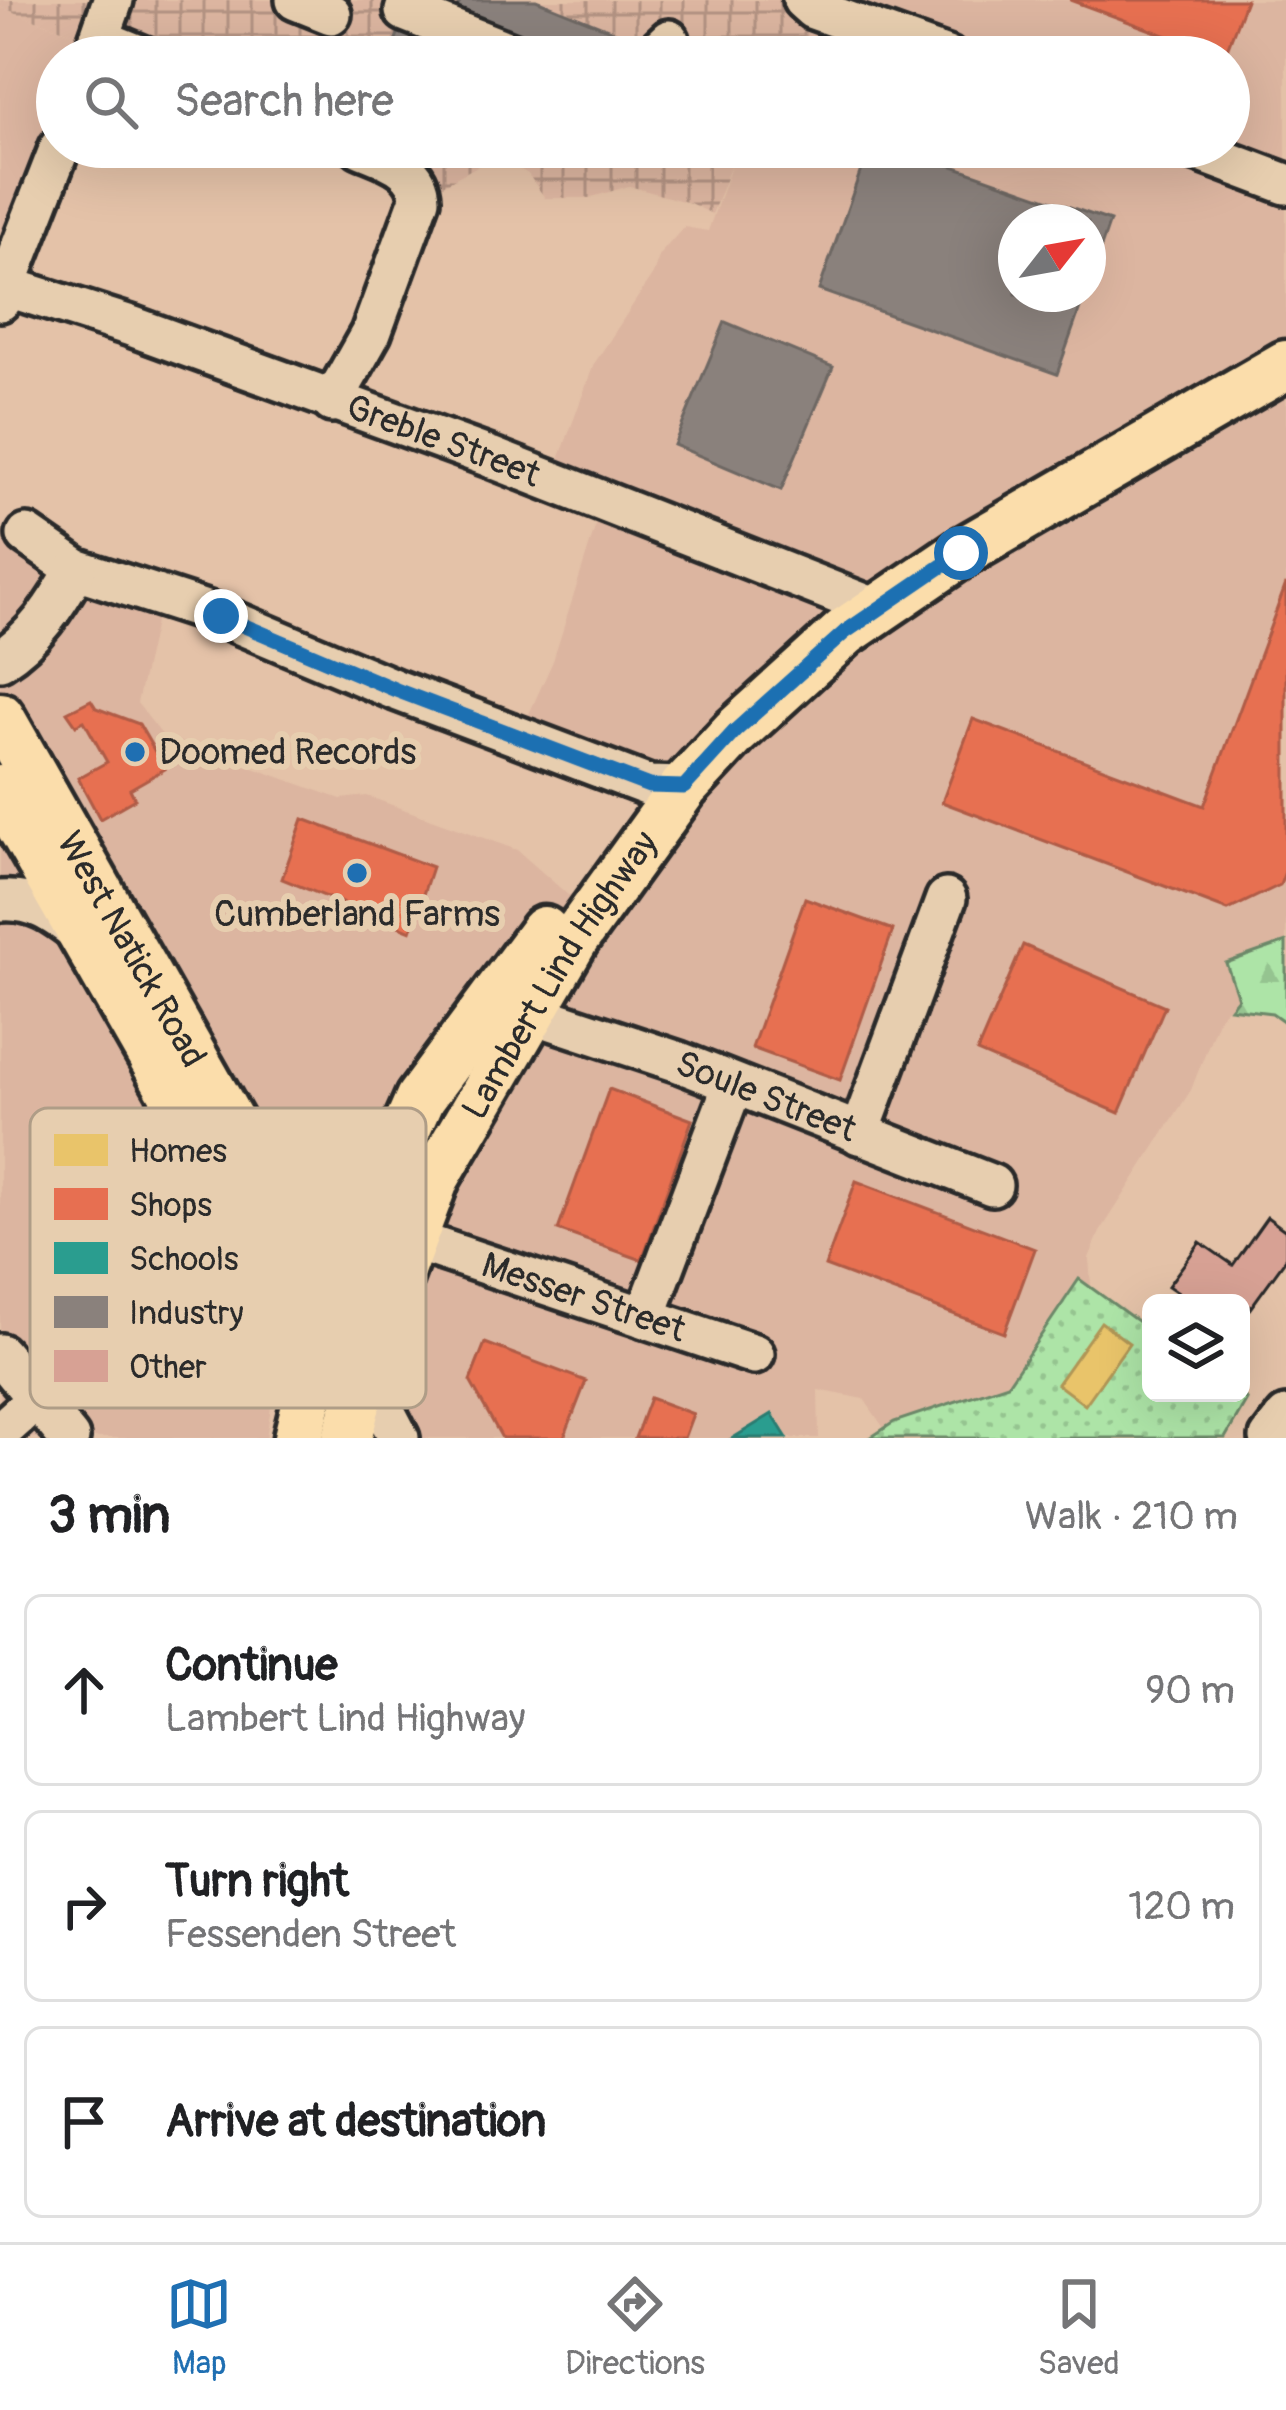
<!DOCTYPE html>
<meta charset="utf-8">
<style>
body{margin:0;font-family:Pangolin,sans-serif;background:#f2f2f2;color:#202124}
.controls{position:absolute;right:36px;bottom:36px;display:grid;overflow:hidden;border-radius:18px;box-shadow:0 12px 48px #0002}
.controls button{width:108px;height:108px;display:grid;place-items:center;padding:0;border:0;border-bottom:3px solid #e0e0e0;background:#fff;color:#202124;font:60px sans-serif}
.compass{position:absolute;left:998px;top:204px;width:108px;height:108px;border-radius:50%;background:#fff;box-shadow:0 12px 48px #0002;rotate:59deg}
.stop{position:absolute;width:36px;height:36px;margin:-27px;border:9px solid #1f6fb2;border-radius:50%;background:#fff}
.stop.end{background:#1f6fb2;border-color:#fff;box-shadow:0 3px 12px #0008}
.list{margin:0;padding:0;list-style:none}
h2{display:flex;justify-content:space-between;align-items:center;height:156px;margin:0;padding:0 48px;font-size:51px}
h2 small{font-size:39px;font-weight:400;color:#757577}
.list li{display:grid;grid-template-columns:78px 1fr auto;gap:36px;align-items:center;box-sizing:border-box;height:192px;margin:0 24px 24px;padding:0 24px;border:3px solid #e0e0e0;border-radius:18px}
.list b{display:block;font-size:45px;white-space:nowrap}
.list p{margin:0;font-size:39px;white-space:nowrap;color:#757577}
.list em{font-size:39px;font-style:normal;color:#757577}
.icon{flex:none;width:66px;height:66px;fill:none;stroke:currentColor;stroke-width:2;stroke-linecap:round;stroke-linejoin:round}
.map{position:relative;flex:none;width:1286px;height:1438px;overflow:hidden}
.search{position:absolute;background:#fff;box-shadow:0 12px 48px #0002;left:36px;right:36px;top:36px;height:132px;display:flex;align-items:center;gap:30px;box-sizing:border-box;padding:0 42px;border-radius:66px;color:#757577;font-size:45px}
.sheet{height:804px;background:#fff}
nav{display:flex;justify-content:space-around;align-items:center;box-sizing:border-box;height:168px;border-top:3px solid #e0e0e0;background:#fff;font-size:33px;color:#757577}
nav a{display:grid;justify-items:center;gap:6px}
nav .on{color:#1f6fb2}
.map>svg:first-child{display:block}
</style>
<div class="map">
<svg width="1286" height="1438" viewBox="0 0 1286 1438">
<defs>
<pattern id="industrial-grid" width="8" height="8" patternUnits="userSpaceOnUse" patternTransform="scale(3)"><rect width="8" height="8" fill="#dcb5a0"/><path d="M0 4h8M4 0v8" fill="none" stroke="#b39383"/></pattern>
<pattern id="grass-dots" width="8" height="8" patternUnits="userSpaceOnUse" patternTransform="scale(3)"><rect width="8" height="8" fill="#ade4a7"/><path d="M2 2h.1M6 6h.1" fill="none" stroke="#95c490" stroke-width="1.8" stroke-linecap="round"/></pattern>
<pattern id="forest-firs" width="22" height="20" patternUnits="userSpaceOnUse" patternTransform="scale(3)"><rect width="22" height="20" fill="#ade4a7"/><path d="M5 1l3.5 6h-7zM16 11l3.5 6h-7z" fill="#95c490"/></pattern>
</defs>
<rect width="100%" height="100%" fill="#e4c2a8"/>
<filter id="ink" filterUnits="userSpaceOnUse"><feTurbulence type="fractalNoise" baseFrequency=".00833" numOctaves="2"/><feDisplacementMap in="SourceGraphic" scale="24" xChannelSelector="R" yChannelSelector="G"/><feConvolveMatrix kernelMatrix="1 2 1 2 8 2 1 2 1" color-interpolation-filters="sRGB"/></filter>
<g filter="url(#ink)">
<g fill="#dcb5a0" fill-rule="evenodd">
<path d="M809,0H1286V942L1227,963L1238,998L1220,1015L1191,1090L1100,1232L1089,1258L1091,1285L1046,1324L1013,1385L886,1431L864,1399L818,1390L819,1438H364L285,1320L266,1438H0V538L4,543L160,600L137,703L163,736L341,799L367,796L517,850L568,895L577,893L623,837L677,794L519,736L553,661L600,512L552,479L594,364L653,274L660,254L684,227L708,231L738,147H1229V57H775L830,18ZM1016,222H1088V294H1016Z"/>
<path d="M0,7L95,41L97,57H57V147L0,303Z"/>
</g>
<g fill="url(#industrial-grid)">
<path d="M0,0H809L831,18L775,57H140L0,7Z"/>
<path d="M361,147H738L712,214L690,203L629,186L589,198H545L528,174L508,162L481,164L428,193Z"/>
</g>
<path fill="url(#grass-dots)" stroke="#6c8869" stroke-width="3" d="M1079,1279L1151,1331V1393H1238L1247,1400L1225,1438H870L894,1422L1008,1384Z"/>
<path fill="url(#forest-firs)" stroke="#6c8869" stroke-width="3" d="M1286,942V1023L1272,1013L1230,1008L1238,998L1226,963Z"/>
<path fill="#e9c46a" stroke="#b09657" stroke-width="3" d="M1101,1322L1129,1343L1085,1405L1057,1384Z"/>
<g fill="#e76f51" stroke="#af5b46" stroke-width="3">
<path d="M1070,0H1246L1224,57Z"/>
<path d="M1286,584V869L1280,885L1228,910L942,802L973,719L1204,806Z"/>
<path d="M91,700L96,708L139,724L165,769L130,789L135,799L100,819L78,778L107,762L84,721L76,725L67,712Z"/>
<path d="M303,819L432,867L411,931L282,879Z"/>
<path d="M805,898L893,930L840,1080L752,1048Z"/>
<path d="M1023,945L1165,1006L1119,1113L977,1052Z"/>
<path d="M609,1089L692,1120L642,1260L558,1230Z"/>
<path d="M856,1181L1035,1249L1004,1333L825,1266Z"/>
<path d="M485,1343L586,1381L564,1438H502L470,1381Z"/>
<path d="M650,1398L693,1414L684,1438H635Z"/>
</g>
<path fill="#2a9d8f" stroke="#2a7b71" stroke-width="3" d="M772,1414L787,1438H733Z"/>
<g fill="#8a817c" stroke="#6e6764" stroke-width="3">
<path d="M461,0H536L618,33L609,57H558L454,16Z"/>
<path d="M400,29L475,57H389Z"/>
<path d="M869,147H899L1110,221L1088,285V222H1016V294H1085L1057,374L819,290Z"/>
<path d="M725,322L833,367L781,490L674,445Z"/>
</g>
<path fill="#d7a194" stroke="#2b2b2b" stroke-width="3" d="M1267,1217L1286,1231V1259L1241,1321V1303H1193L1168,1286L1200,1242L1233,1265Z"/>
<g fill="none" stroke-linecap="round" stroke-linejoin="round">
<g stroke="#2b2b2b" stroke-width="48">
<g id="minor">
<path d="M296,0L331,14"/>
<path d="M409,0L405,11L521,57"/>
<path d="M803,0L813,9L947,57"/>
<path d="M100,39L144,57"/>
<path d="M93,57L113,0"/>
<path d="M651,57L669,40"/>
<path d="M1188,147L1286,184"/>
<path id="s1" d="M5,286L131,326L490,457L877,609"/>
<path d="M0,301L60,147"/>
<path d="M332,402L371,333L420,199C419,166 385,158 360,147"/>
<path d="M27,535L76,569L221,616L396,690L649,786L684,787"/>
<path d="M0,660C35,638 56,605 76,569"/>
<path d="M0,901C34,898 55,914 81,934"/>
<path id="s2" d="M540,1016L679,1062L992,1185"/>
<path d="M859,1134L946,899"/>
<path id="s3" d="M413,1240L754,1354"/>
<path d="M645,1318L733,1085"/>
<path d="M0,1354L69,1438"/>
<path d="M365,1373L399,1438"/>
<path d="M0,1432L37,1399"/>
<path d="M1270,1438L1286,1417"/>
</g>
</g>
<g stroke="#2b2b2b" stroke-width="57">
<g id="major">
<path id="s4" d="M0,717L341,1318"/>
<path d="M0,790L231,1194L297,1299"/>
<path d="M270,1190C313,1213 348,1209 386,1177"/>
<path d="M298,1438L332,1298L420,1098L544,931"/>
<path id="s5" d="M347,1438L372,1345L435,1178L575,938L684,787L735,732L845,632L961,553L1286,365"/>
</g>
</g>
<use href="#minor" stroke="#e7ceaf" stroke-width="39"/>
<use href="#major" stroke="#fbddab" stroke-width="48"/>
</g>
</g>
<g fill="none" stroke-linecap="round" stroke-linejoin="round" filter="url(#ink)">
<path stroke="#1f6fb2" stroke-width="15" d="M221,616L396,690L649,786L684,787L735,731L845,632L961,553"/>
</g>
<g fill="#1f6fb2" stroke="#e7ceaf" stroke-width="4.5">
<circle cx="135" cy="752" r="12"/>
<circle cx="357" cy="873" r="12"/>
</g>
<g text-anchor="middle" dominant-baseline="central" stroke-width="12" stroke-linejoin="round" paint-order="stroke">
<g font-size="36" fill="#2b2b2b" stroke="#e7ceaf">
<text stroke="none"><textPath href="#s1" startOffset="465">Greble Street</textPath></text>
<text stroke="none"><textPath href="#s4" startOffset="267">West Natick Road</textPath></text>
<text stroke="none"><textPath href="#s5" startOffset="513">Lambert Lind Highway</textPath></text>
<text stroke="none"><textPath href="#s2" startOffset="240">Soule Street</textPath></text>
<text stroke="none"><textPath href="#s3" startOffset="180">Messer Street</textPath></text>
</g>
<g font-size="36" fill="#2b2b2b" stroke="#e7ceaf" text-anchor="start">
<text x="159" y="752">Doomed Records</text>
<text x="357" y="914" text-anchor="middle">Cumberland Farms</text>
</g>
</g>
<rect x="30" y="1108" width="396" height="300" rx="18" fill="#e7ceaf" stroke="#af9d87" stroke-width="3"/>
<rect x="54" y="1134" width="54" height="32" fill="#e9c46a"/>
<rect x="54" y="1188" width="54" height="32" fill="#e76f51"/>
<rect x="54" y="1242" width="54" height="32" fill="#2a9d8f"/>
<rect x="54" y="1296" width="54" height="32" fill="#8a817c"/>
<rect x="54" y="1350" width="54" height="32" fill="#d7a194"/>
<g font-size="33" fill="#2b2b2b">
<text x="129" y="1162">Homes</text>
<text x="129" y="1216">Shops</text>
<text x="129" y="1270">Schools</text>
<text x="129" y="1324">Industry</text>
<text x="129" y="1378">Other</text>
</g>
</svg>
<div class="controls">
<button><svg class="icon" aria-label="layers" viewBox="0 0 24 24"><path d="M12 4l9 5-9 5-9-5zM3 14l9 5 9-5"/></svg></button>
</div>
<svg class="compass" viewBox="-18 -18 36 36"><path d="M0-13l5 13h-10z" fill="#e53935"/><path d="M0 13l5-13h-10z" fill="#757577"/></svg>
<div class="stop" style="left:961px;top:553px"></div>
<div class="stop end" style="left:221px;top:616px"></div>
<div class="search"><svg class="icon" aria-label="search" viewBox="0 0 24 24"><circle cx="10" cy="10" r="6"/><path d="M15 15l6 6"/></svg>Search here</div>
</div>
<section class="sheet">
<h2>3 min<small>Walk · 210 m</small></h2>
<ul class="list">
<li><svg class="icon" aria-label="ahead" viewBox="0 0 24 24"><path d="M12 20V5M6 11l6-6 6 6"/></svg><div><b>Continue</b><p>Lambert Lind Highway</p></div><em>90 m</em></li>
<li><svg class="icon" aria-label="right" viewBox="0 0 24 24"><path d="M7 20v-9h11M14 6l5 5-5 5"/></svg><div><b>Turn right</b><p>Fessenden Street</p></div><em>120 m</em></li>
<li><svg class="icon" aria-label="arrive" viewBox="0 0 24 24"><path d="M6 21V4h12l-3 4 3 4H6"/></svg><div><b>Arrive at destination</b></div></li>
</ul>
</section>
<nav>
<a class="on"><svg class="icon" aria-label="map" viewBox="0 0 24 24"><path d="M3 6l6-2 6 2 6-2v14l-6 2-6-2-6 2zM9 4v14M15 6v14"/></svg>Map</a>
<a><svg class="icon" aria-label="directions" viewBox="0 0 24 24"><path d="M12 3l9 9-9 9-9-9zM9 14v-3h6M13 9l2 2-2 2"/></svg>Directions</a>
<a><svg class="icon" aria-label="saved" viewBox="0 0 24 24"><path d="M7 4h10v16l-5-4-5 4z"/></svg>Saved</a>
</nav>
